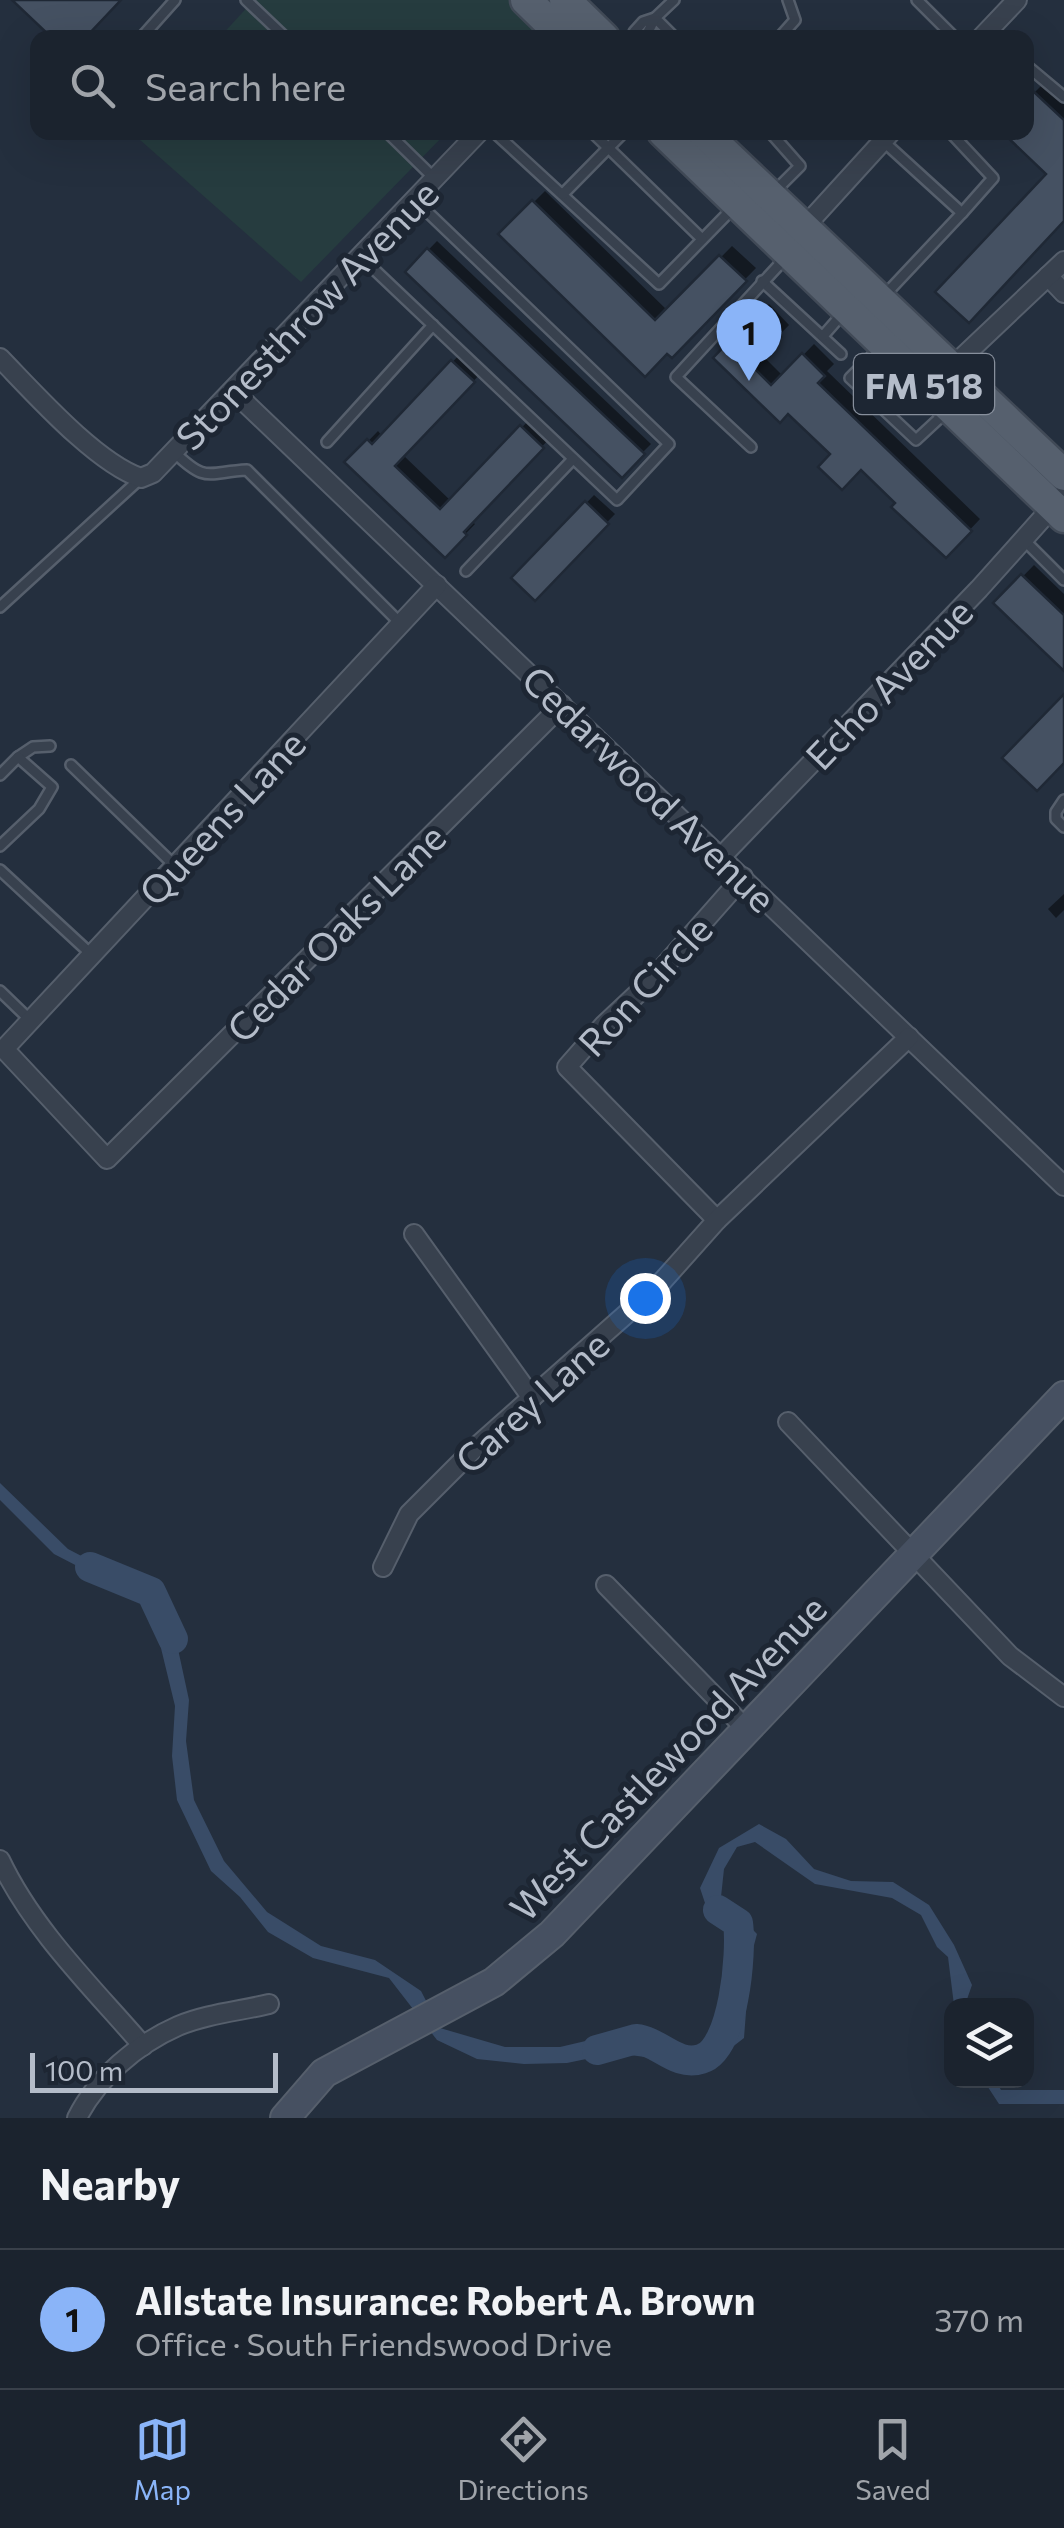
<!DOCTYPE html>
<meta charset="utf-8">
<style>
body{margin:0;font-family:Commissioner,sans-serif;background:#242b36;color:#f1f3f6}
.controls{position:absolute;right:30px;bottom:30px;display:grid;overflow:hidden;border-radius:20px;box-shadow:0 10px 40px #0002}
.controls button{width:90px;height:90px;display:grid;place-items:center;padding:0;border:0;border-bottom:2px solid #39404a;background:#1b232e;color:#f1f3f6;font:50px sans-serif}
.scale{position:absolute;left:30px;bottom:25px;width:248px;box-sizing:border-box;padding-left:10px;border:5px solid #b4bcc9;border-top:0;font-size:28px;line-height:35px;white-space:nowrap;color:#b4bcc9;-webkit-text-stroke:8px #1d2633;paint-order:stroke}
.you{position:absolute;left:645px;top:1298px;width:35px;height:35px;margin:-25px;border:8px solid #fff;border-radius:50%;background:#1a73e8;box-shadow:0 0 0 15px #1a73e833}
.badge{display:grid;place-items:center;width:65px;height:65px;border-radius:50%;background:#8ab4f8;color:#111;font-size:32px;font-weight:700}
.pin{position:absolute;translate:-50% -82px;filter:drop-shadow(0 2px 5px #0008)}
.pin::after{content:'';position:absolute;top:52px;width:35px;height:30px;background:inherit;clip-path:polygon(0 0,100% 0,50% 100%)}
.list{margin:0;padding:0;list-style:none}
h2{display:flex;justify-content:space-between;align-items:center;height:130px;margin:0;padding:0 40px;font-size:42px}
h2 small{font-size:32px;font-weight:400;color:#a0a4aa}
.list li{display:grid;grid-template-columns:65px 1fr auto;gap:30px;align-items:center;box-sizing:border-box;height:140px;padding:0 40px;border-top:2px solid #39404a}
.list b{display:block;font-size:38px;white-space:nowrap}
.list p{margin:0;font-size:32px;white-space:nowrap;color:#a0a4aa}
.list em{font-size:32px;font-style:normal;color:#a0a4aa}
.icon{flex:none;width:55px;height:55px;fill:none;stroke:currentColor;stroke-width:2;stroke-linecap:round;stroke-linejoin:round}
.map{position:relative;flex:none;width:1064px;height:2118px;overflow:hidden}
.search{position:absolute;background:#1b232e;box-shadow:0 10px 40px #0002;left:30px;right:30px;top:30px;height:110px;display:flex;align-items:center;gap:25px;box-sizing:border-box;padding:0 35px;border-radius:20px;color:#a0a4aa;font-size:38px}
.sheet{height:270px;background:#1b232e}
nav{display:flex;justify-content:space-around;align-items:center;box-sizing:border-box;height:140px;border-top:2px solid #39404a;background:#1b232e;font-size:28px;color:#a0a4aa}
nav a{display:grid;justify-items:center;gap:5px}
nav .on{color:#8ab4f8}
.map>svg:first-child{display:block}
</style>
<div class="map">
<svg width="1064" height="2118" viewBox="0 0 1064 2118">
<rect width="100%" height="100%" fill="#242f3e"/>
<g fill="#263c3f">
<path d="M254,0H513L545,30L538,38H219Z"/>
<path d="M131,132L446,133L301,282Z"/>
</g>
<g fill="#394c67">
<path d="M0,1483L68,1549L118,1575L170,1612L189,1700L186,1741L194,1800L224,1861L267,1912L321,1946L375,1960L421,1991L440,2028L505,2047H560L611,2035L659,2042L706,2058L725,2038L741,1940L709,1915L700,1888L719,1848L759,1824L786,1839L814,1869L851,1881L893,1882L929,1905L954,1945L972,1985L965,2005H954L948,1957L937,1947L921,1915L892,1898L815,1884L755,1842L737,1847L724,1869L721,1897L757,1934L750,1960L744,2038L700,2072L660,2059L615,2053L567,2063L524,2064L477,2059L437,2040L389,1978L313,1958L268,1932L240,1897L211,1871L177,1800L172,1756L175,1706L152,1611L112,1584L54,1554L0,1500Z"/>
<path d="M984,2081H996L1001,2090H1064V2104H999Z"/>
</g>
<g fill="#0007">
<path d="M1046,81L1064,99V220L1050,174L1026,132V101Z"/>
<path d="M545,191L668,311L732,246L756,268L672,354L502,234Z"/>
<path d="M437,241L651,444L621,474L408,271Z"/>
<path d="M769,304L789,325L761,354L783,376L814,344L834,364L827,371L980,519L946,555L861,467L834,454L788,410L716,358Z"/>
<path d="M462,352L483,371L403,455L451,501L531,418L551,437L471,521L475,524L445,555L348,462L378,431L382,436Z"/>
<path d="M594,495L615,514L535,597L515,578Z"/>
<path d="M1034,565L1064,594V668L997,603Z"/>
<path d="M1064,894V910L1056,918L1048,909Z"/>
</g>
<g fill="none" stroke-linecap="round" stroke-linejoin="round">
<g stroke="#394c67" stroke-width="30">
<path d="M90,1567L151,1592L173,1639"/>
<path d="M597,2050L636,2039C659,2041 676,2067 701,2059C734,2050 742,1952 738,1923L718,1910"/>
</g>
</g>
<g fill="#455162" stroke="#1f2835" stroke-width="2.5">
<path d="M12,0H121L85,38H52Z"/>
<path d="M1033,91L1064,120V221L969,323L935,292L1046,174L1002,132H1026V97Z"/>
<path d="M532,200L655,320L719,255L747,281L672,358L667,354L645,377L498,234Z"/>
<path d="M427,248L645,454L622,478L405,272Z"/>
<path d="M756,313L781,337L752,366L771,385L802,353L825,376L818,383L972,531L946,558L891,507L895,503L861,470L842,490L818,467L830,454L788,414L780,423L713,358Z"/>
<path d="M451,360L475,382L395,466L440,509L520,425L544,448L464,532L467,535L445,558L344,462L367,439L372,444Z"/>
<path d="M585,501L609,524L535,601L511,578Z"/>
<path d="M1021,574L1064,615V671L993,603Z"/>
<path d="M1064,694V763L1037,791L1002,758Z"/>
</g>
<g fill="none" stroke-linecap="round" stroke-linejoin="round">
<g stroke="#565f6c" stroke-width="14">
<g id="lane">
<path d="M246,0L286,38"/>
<path d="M674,0L655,18L675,38"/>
<path d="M917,0L955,38"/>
<path d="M141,38L175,0"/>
<path d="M634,38V32L643,22L655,18L645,38"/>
<path d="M779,38L795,20L788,0"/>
<path d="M1026,65L1064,97"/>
<path d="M387,132L435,179"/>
<path d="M494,132L659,284L735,206"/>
<path d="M592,132L702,239"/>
<path d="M770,132L800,166L775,191"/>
<path d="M950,132L993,178L962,213"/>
<path d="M563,194L624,132"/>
<path d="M361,257L617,500L669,444L415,200"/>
<path d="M762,281L841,354"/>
<path d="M883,297L962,213L883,141"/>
<path d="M823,336L844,312"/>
<path d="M881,347L850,378L916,440L945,413"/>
<path d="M327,442L433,325"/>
<path d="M751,447L676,377L778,266L783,257"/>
<path d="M174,452C207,484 207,472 247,470L401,624"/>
<path d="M1023,539L1064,580"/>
<path d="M466,571L573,459"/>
<path d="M0,607L141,478"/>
<path d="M18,757L33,747L50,746"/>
<path d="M71,765L175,866"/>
<path d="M0,775L18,757L52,787L39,809L0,846"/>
<path d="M1064,800L1056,812V819L1064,827"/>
<path d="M0,870L92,955"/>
<path d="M0,991L30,1020"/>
</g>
</g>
<g stroke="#565f6c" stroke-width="22">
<g id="street">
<path d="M981,38L1017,0"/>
<path d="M799,233L891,132"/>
<path d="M1048,276L1064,293"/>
<path d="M0,358C34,393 96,463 141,478L153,473L479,132"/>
<path d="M951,368L1064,261"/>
<path d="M234,392L1064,1186"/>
<path d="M437,585L4,1049L107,1159L562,705"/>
<path d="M721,857L979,589L1064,494"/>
<path d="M717,1220L567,1067L604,1025L652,980L743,877"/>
<path d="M414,1234L532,1398"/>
<path d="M788,1422L1010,1656L1064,1697"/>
<path d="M383,1567L409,1514L475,1448L659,1285L717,1220L909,1037"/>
<path d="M606,1585L747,1730"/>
<path d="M0,1860C33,1930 93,1988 143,2046"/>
<path d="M77,2118C97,2078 137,2044 178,2026C206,2014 240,2011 269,2004"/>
</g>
</g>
<g stroke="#565f6c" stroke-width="32">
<path id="secondary" d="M285,2118L324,2073L494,1982L552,1934L1064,1396"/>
</g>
<g stroke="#414a57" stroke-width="35">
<g id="primary">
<path d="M526,0L565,38"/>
<path d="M565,0L604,38"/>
<path d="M663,132L1064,517"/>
<path d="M703,132L1064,475"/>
</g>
</g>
<use href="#lane" stroke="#38414e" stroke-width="9"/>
<use href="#street" stroke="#38414e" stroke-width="18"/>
<use href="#secondary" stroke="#465061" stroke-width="28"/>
<use href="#primary" stroke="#56606e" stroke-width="30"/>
</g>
<g text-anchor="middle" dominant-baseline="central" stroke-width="10" stroke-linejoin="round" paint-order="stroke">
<rect fill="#1d2633" stroke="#878f9c" stroke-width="2.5" x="854" y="354" width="140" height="60" rx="8"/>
<g font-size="35" font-weight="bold" fill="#b4bcc9">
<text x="924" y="384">FM 518</text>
</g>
<g font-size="38" fill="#b4bcc9" stroke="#1d2633">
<text transform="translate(306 314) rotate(-46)">Stonesthrow Avenue</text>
<text transform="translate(888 683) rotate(-46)">Echo Avenue</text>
<text transform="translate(650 788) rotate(44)">Cedarwood Avenue</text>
<text transform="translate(221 817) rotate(-47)">Queens Lane</text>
<text transform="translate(335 932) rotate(-45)">Cedar Oaks Lane</text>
<text transform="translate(644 985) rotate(-47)">Ron Circle</text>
<text transform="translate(531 1401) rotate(-42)">Carey Lane</text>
<text transform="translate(667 1757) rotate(-46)">West Castlewood Avenue</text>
</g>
</g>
</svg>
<div class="controls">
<button><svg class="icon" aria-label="layers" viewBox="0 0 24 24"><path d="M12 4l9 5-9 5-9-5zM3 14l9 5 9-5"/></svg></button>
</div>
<div class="scale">100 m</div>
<div class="you"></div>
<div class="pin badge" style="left:749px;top:381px">1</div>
<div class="search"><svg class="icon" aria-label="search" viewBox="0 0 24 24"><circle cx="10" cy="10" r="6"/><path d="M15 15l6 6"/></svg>Search here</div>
</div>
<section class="sheet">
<h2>Nearby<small></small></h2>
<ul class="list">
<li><span class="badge">1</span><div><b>Allstate Insurance: Robert A. Brown</b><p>Office · South Friendswood Drive</p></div><em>370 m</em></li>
</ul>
</section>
<nav>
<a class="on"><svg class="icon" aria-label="map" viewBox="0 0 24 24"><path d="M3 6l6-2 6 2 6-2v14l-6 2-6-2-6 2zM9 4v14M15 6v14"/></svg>Map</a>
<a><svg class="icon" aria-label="directions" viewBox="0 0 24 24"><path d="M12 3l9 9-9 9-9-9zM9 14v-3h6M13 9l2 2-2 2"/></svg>Directions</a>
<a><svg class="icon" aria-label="saved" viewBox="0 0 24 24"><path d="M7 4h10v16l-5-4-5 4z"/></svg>Saved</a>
</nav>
